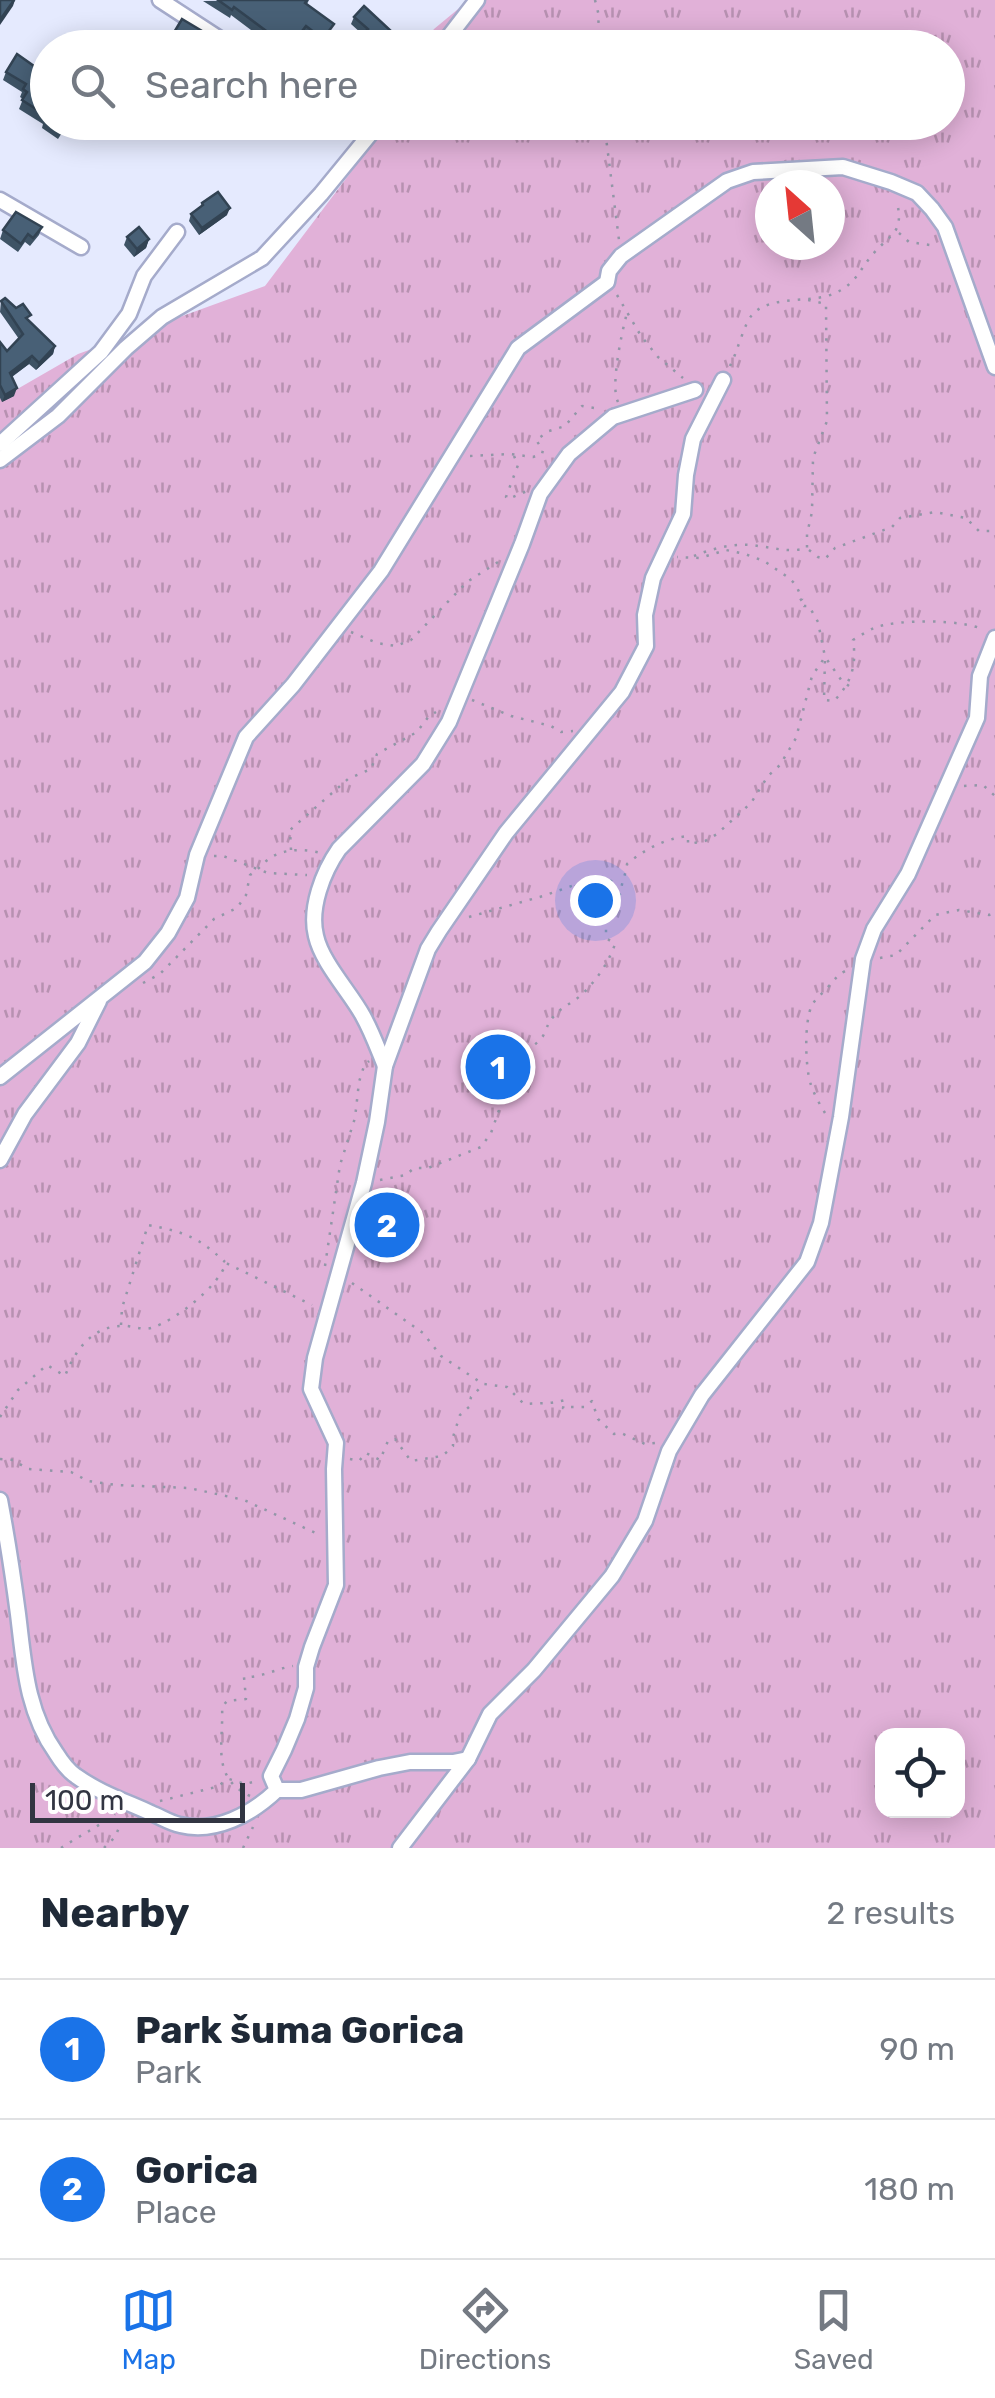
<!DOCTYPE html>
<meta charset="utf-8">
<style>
body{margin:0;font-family:Rubik,sans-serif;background:#f2f2f3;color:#1f2937}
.controls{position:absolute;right:30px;bottom:30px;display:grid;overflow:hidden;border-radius:20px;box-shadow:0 5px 25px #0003}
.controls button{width:90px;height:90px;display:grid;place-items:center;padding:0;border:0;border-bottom:2px solid #e0e1e3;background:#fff;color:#1f2937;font:50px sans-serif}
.compass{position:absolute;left:755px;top:170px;width:90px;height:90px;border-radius:50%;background:#fff;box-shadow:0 5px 25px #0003;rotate:333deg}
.scale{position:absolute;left:30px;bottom:25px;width:215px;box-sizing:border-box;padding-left:10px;border:5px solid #323542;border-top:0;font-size:28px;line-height:35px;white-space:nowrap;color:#323542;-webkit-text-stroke:8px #fff;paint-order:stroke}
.you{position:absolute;left:595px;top:900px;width:35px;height:35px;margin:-25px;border:8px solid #fff;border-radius:50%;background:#1a73e8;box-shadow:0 0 0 15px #1a73e833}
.badge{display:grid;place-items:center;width:65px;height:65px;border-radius:50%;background:#1a73e8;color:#fff;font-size:32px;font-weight:700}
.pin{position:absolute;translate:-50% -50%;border:5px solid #fff;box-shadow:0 2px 10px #0006}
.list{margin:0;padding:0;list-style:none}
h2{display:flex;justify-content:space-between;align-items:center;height:130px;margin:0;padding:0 40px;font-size:42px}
h2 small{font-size:32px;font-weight:400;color:#747a83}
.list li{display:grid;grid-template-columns:65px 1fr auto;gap:30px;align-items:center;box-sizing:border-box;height:140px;padding:0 40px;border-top:2px solid #e0e1e3}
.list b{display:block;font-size:38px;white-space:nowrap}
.list p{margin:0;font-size:32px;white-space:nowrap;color:#747a83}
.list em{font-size:32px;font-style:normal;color:#747a83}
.icon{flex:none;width:55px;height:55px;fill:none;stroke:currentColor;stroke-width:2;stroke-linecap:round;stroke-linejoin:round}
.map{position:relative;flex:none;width:995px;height:1848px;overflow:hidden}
.search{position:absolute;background:#fff;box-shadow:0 5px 25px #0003;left:30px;right:30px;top:30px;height:110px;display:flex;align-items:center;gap:25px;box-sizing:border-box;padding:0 35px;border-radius:55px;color:#747a83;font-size:38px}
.sheet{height:410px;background:#fff}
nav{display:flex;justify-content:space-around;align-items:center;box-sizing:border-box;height:140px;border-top:2px solid #e0e1e3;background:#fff;font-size:28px;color:#747a83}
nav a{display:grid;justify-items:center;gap:5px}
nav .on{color:#1a73e8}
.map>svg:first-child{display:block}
</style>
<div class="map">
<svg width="995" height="1848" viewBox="0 0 995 1848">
<defs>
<pattern id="park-tufts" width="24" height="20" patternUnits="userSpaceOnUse" patternTransform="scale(2.5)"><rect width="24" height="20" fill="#e1b1d8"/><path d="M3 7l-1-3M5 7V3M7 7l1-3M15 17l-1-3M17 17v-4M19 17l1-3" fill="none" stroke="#b791b1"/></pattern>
</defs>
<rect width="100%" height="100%" fill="#e5eafe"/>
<path fill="url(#park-tufts)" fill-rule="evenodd" d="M469,0H995V1848H0V399L78,354L265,286L354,168L375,123L948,122V48L421,47L434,29ZM770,185H830V245H770ZM882,1736H958V1810H882Z"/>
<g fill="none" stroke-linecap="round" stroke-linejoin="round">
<g stroke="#a5abcb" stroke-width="19">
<g id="street">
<path d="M160,0L229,45"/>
<path d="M440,48L477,0"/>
<path d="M0,200L81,247"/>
<path d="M0,444L101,352L129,314L144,276L177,232"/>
<path d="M0,460L58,416L126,348L162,317L262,258L321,194L380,122"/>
<path d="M385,1066C378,1049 372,1032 363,1016C350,992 322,963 316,936C309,908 323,872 339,849L423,764L449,722L522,544L540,494L569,454L613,417L695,390"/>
<path d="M0,1077L145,962L168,933L187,898L197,855L246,737L293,685L381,571L518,348L607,282L609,271L621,256L727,181L753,172L843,167L891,182L917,193L932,209L945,227L995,367"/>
<path d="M0,1160L25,1114L78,1043L99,1001"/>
<path d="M0,1500C7,1537 13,1576 18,1614C24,1662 26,1711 56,1753C61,1761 67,1770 76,1776C98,1792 127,1802 151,1813C161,1817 170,1823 180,1825C215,1834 252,1814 277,1790L271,1776L284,1750L297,1719L306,1688V1667L312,1647L336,1585L334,1469L336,1443L311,1389L315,1358L364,1183L377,1122L385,1066L428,949L439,931L506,833L622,692L646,646L645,615L653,578L683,514L686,475L693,439L723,380"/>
<path d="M277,1790H301L379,1768L410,1762H453L468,1759"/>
<path d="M400,1848L468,1759L490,1714L534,1670L612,1576L645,1521L669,1451L702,1395L807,1262L821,1223L841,1117L863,959L874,929L908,874L977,718L980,676L995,638"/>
</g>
</g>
<g stroke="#9296a7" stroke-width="2.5" stroke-dasharray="2.5 8" stroke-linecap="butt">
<path d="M595,0L599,16L596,48"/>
<path d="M604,122L619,240"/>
<path d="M899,233L909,242L937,246"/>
<path d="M617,295L641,336L658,357L683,378"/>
<path d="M730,366C737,353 744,324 752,315C770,294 813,304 835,293C855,285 860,269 873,254C891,233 904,234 897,202"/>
<path d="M618,402C610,387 622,331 627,313"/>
<path d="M470,456L510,454L533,457L542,454L543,450L536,440L549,431L565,426L582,406L600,409"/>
<path d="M514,456L518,465L506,497L508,499L527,491"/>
<path d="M809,550L818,557L825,559L835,548L892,527L900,518L935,512L966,518L979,531H995"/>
<path d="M694,556C713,548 738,542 758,546C776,548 789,553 807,548V534L812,512L813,458L827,421L826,304L808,300"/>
<path d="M351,632L377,643L396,646L411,640L467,582L498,562"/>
<path d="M849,686L842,681L825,657L824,700L834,701C851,683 857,666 853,640C860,636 867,631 874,628C896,619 964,619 984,630"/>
<path d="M472,700L511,716L551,726L561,732L573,731"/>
<path d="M964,786L983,785L995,796"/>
<path d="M291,850L290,830L348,779L371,769L377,754L417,732L429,716L436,712"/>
<path d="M214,856H223L268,873L307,875"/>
<path d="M469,917L543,896L586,881L599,878L619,883"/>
<path d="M880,958L896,955L935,915L959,910L989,915L995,913"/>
<path d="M143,983L160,974L214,919L237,908L246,895L250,875C258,870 263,863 270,858C285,848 305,849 321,853"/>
<path d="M825,1113C820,1105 814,1094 811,1085C805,1068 804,1021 812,1005C816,998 823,993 828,987C835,980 836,976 845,971"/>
<path d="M380,1180L406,1175L414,1168H428L481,1147L491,1133L505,1093V1076L520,1061L519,1056C526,1050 538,1044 543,1036C547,1028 548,1022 555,1015C562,1007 572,1003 580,996C596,981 608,964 615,944L606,938V909L621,893C621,882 626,875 627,864C645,849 664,839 688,836V844L705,841L717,834L751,803L768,776L780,765L796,738L812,676L825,657L818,622L809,606H804L799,601L802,599L796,585L789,578L764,561L745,554L726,550L700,558L677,557"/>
<path d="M325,1266L340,1165L355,1118L359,1082L364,1066L369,1061"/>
<path d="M352,1283L423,1333L441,1356L483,1384"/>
<path d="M121,1325L122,1308L148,1225C184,1232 197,1236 225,1262"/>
<path d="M0,1417L18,1390L47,1365L65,1376C76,1348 94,1324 127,1326C135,1327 143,1330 151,1328C175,1321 219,1286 226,1263L312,1305"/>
<path d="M0,1459L13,1460L28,1469L71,1472L88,1481L116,1485L189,1488L244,1500L320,1535"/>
<path d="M350,1459L359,1461L366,1453L380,1460L388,1441L395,1439L411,1461L442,1456L448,1451L453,1446V1437L460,1415L469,1407L471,1397L484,1384L507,1387L524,1404C539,1403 551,1404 565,1400L563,1408L567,1409L571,1407H585L592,1401L598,1419L614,1434L621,1433L645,1444L655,1443"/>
<path d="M250,1796C210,1777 224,1743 222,1707L227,1701L246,1699L244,1677C261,1678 275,1669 293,1666"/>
<path d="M160,1801L216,1787L229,1779L245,1784L257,1781"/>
<path d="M61,1848C79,1836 98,1827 115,1814"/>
<path d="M104,1848L115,1837L124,1816"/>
<path d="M243,1848L253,1827"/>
</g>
<use href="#street" stroke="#fff" stroke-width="14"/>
</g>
<g fill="#3e5365">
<path d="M309,0L307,4L331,32L320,47L303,34L293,48H275L231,15L230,18L203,1Z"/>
<path d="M354,17L392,32L389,39L380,48H365L359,42L362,34L351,24Z"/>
<path d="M6,72L48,76V122H69L58,139L42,128L43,124L19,109L23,99L20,97L22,92L3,80Z"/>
<path d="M202,203L227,215L199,235L189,221L191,214L200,208Z"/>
<path d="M42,227L39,235L30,246L25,242L18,252L0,239L3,230Z"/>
<path d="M127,237L149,239L146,248L134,257L124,245Z"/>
<path d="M1,301L29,321L55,346L53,354L36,370L29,364L12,377L14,396L2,402L0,398V342L7,351L19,339L0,312Z"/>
</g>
<g fill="#324353">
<path d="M14,0H15L13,6L0,25V20Z"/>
<path d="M306,26L303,34L293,48H290Z"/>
<path d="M392,32L389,39L380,48H375Z"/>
<path d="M230,208L227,215L199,235L202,228Z"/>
<path d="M149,239L146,248L134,257L137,249Z"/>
<path d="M55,346L53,354L36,370L39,363Z"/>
<path d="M32,356L29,364L7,380L10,373Z"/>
<path d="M17,388L14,396L2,402L5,395Z"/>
</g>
<g fill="#486076" stroke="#324353" stroke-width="2.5">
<path d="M0,0H14L0,20Z"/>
<path d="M218,0H307L305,3L334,24L323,39L306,26L289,48L234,7L232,10Z"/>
<path d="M364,6L392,32L375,48L362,35L368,29L354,17Z"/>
<path d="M182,19L212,37L209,43L215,48H173L167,44Z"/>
<path d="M17,54L48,76V122L45,120L47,116L22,100L27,92L23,89L26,84L6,72Z"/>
<path d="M49,122H67L61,131Z"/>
<path d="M218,192L230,208L202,228L191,214L203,205L202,203Z"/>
<path d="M16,212L42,227L33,238L28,234L21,244L3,230Z"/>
<path d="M139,227L149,239L137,249L127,237Z"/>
<path d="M5,298L16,308L23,304L31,315L26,318L55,346L39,363L32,356L10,373L17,388L5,395L0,385V342L7,351L23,334L1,301Z"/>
</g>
</svg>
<div class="controls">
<button><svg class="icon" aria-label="locate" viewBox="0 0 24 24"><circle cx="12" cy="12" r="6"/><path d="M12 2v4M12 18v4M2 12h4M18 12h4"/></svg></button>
</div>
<svg class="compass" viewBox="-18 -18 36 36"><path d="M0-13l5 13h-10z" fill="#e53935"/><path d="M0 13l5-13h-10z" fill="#747a83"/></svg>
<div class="scale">100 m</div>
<div class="you"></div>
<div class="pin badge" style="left:498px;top:1067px">1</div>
<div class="pin badge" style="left:387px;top:1225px">2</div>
<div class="search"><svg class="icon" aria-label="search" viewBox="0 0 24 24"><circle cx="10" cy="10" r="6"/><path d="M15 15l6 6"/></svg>Search here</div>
</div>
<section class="sheet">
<h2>Nearby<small>2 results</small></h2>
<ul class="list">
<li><span class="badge">1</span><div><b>Park šuma Gorica</b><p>Park</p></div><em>90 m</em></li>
<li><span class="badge">2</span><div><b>Gorica</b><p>Place</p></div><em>180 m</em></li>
</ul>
</section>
<nav>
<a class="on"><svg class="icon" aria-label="map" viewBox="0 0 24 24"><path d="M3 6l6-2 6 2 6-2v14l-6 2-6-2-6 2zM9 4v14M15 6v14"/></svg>Map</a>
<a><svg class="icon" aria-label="directions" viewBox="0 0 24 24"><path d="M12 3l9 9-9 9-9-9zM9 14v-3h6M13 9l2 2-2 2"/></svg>Directions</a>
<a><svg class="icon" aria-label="saved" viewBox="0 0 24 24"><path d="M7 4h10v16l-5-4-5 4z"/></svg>Saved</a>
</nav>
